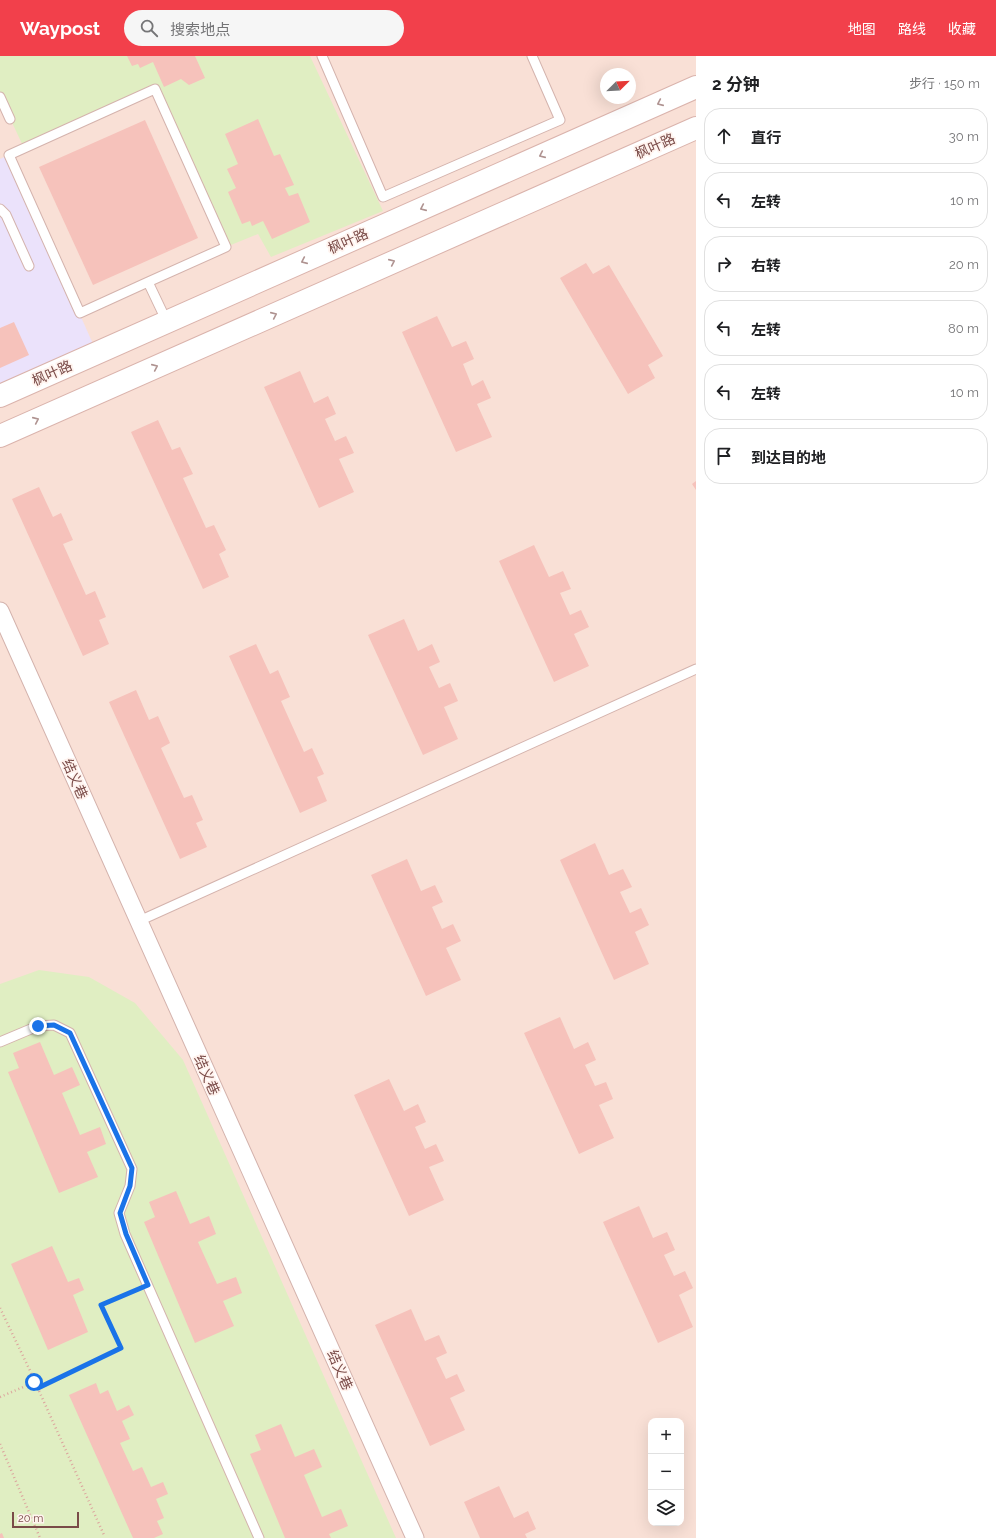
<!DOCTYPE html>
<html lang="zh">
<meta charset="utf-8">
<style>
body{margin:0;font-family:Raleway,"Noto Sans SC",sans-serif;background:#f6f6f6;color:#202124}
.controls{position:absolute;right:12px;bottom:12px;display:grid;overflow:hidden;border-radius:8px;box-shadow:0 4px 16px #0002}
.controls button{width:36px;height:36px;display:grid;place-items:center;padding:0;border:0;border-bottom:1px solid #e0e0e0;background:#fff;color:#202124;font:20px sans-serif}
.compass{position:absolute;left:600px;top:12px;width:36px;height:36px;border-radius:50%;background:#fff;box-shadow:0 4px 16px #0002;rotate:66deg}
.scale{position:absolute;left:12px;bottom:10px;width:67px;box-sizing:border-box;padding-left:4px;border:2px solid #7a4b48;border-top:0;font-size:11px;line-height:14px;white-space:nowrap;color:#7a4b48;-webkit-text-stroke:3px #fff3ee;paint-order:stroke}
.stop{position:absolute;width:12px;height:12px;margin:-9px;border:3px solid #1a73e8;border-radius:50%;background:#fff}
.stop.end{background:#1a73e8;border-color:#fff;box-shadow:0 1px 4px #0008}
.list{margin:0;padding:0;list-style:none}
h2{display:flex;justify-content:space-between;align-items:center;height:52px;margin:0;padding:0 16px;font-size:17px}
h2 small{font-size:13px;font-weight:400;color:#757577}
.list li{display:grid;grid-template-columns:26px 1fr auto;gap:12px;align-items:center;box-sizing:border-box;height:56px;margin:0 8px 8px;padding:0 8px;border:1px solid #e0e0e0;border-radius:16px}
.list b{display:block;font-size:15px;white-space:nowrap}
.list em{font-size:13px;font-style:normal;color:#757577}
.icon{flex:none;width:22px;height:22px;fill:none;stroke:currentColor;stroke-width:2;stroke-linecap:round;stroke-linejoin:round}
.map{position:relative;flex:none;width:696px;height:1482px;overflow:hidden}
header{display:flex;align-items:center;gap:24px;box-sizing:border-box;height:56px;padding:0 20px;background:#f2404b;color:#fff}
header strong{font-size:19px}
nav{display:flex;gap:22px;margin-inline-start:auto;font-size:14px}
.search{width:280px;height:36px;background:#f6f6f6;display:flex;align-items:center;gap:10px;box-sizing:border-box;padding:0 14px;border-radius:22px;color:#757577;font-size:15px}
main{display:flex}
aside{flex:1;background:#fff}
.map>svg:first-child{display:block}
</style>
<header>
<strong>Waypost</strong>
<div class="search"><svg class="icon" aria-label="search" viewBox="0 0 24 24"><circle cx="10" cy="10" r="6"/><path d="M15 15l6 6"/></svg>搜索地点</div>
<nav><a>地图</a><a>路线</a><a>收藏</a></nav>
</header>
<main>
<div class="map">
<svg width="696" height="1482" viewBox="0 0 696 1482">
<rect width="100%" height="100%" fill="#feeee6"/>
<path fill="#f9e0d6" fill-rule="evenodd" d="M0,0H696V1482H0ZM606,18H630V42H606ZM651,1365H681V1467H651Z"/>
<path fill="#ebe2fb" d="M9,99L97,297L0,340V103Z"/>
<g fill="#e0eec2">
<path d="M0,0H310L383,155L271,201L258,178L226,191L155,33L24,92L0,41Z"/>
<path d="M39,914L89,921L135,947L183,1004L396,1482H0V928Z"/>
</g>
<g fill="#f6c2bb">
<path d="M127,0H195L205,22L189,29L181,23L164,31L153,6L140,12L138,8L132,10Z"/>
<path d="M258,63L274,100L280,98L294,129L285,132L289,140L298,137L310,166L272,183L263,165L252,170L250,165L242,168L228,136L236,132L227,113L238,108L225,78Z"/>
<path d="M145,64L198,182L93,229L39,111Z"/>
<path d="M586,207L593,218L609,209L663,300L648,309L655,322L628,338L560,222Z"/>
<path d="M437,260L452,291L466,285L474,303L463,308L472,330L483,324L491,342L477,348L492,381L456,396L402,276Z"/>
<path d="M14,266L29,299L0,312V272Z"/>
<path d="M300,315L314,347L328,340L336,358L325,363L335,385L346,380L354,397L339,403L354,436L319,452L264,331Z"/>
<path d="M158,364L172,394L180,391L193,418L183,422L206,472L214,469L226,494L219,498L229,521L203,533L131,376Z"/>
<path d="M696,425V434L692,428Z"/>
<path d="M39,431L53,461L61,457L73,484L63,488L86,539L95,535L106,561L99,564L109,588L83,600L12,443Z"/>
<path d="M534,489L549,521L563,515L571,533L560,537L570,559L581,554L589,571L574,578L589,610L554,626L499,505Z"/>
<path d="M404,563L418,595L432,588L440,606L429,611L439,632L450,627L458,645L444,651L458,683L423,699L368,579Z"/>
<path d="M256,588L270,618L278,614L290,641L281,645L304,696L312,692L324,718L317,721L327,745L300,757L229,600Z"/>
<path d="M136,634L149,664L158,660L170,687L161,692L184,742L192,739L203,764L196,767L207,791L180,803L109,646Z"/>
<path d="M595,787L609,819L623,813L632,831L620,836L630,857L641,852L649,869L635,876L649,908L614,924L560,804Z"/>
<path d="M407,803L421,835L435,829L443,846L432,851L442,873L453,868L461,885L446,892L461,924L426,940L371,819Z"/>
<path d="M560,961L574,993L588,986L596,1004L585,1009L595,1030L606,1026L613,1043L599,1049L614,1082L579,1098L524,977Z"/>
<path d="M40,986L54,1019L72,1011L80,1029L62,1037L80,1079L100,1071L106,1088L87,1096L98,1121L59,1137L8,1016L19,1012L13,997Z"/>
<path d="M389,1023L404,1055L418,1048L426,1066L415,1071L425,1093L436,1088L444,1105L429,1111L444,1144L409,1160L354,1039Z"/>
<path d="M176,1135L190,1168L209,1160L216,1178L198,1186L217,1228L236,1221L242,1237L223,1245L234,1270L195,1287L144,1166L155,1161L149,1146Z"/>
<path d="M639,1150L653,1182L667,1176L675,1194L664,1199L674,1220L685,1215L693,1232L679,1239L693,1271L658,1287L603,1166Z"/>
<path d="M52,1190L68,1226L79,1222L84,1234L73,1239L88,1276L48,1294L11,1208Z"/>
<path d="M411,1253L425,1285L439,1279L447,1297L436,1302L446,1323L457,1318L465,1335L450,1342L465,1374L430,1390L375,1269Z"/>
<path d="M96,1327L100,1338L108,1334L117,1355L129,1349L134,1359L122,1365L130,1383L120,1387L133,1415L142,1411L151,1431L163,1426L168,1438L156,1443L164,1462L157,1465L163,1478L154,1482H133L69,1339Z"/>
<path d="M281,1368L295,1401L314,1393L322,1411L304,1419L322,1461L341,1453L348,1470L329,1478L331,1482H285L250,1398L261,1394L255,1379Z"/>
<path d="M499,1430L514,1462L528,1455L536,1473L525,1478L527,1482H480L464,1446Z"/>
<path d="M2,1477L4,1482H0V1478Z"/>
</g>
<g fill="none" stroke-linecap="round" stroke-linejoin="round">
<g stroke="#d4b3ad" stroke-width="11">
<g id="lane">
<path d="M322,0L383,141L560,64L532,0"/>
<path d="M0,41L10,63"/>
<path d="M0,153L6,159L29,210"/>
<path d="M148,226L80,257L9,99L155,33L226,191L148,226L167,266"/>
<path d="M139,865L696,613"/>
<path d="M0,986L38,970L54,969L70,977L132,1113L130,1130L119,1157L125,1178L259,1482"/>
</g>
</g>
<g stroke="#d4b3ad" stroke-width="19">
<path id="street" d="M0,555L415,1482"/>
</g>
<g stroke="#dab3ac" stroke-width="24">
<g id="secondary">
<path d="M0,340L696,31"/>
<path d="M0,380L696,72"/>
</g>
</g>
<g stroke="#dca49d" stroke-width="2.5" stroke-dasharray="1 3" stroke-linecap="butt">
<path d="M0,1252L35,1325"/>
<path d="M38,1333L121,1292L101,1249L133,1236"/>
<path d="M0,1341L35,1326L104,1479"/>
<path d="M0,1388L40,1482"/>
</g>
<use href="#lane" stroke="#fff" stroke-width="9"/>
<use href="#street" stroke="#fff" stroke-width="17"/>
<use href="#secondary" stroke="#fff" stroke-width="22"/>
</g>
<defs><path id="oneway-chevron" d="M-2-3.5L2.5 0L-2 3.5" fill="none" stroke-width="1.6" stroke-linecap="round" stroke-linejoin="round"/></defs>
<g stroke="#af9391">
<use href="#oneway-chevron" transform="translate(660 47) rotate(156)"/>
<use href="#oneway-chevron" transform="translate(542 99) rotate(156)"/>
<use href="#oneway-chevron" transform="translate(423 152) rotate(156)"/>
<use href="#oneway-chevron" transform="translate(304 205) rotate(156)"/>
<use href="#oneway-chevron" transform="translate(392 206) rotate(-24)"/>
<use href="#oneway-chevron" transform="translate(274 259) rotate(-24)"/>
<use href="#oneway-chevron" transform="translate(155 311) rotate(-24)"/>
<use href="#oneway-chevron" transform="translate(36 364) rotate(-24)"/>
</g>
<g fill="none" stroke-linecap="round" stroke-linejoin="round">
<path stroke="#1a73e8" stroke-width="5" d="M34,1326L38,1332L121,1292L101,1249L148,1229L126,1178L120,1157L130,1130L132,1112L70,977L54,969L38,970"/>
</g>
<g text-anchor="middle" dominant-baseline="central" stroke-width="3.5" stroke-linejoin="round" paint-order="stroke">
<g font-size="14" fill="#7a4b48" stroke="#fff3ee">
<text transform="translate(655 90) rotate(-24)">枫叶路</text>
<text transform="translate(348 185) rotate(-24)">枫叶路</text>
<text transform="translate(52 317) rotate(-24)">枫叶路</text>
<text transform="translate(75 723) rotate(66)">结义巷</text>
<text transform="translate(207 1019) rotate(66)">结义巷</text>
<text transform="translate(340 1314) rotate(66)">结义巷</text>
</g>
</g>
</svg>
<div class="controls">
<button>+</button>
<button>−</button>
<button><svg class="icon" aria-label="layers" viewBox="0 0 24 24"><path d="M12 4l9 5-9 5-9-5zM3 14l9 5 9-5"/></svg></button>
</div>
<svg class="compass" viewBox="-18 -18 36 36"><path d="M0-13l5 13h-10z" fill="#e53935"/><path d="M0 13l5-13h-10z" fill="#757577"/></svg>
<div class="scale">20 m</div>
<div class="stop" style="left:34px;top:1326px"></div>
<div class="stop end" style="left:38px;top:970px"></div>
</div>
<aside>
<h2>2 分钟<small>步行 · 150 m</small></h2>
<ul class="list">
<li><svg class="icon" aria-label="ahead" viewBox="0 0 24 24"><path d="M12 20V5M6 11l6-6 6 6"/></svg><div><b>直行</b></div><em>30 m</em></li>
<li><svg class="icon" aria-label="left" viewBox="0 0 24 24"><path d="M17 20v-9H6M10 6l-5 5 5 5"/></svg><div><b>左转</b></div><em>10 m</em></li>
<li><svg class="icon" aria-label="right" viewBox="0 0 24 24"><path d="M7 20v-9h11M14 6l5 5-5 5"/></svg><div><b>右转</b></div><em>20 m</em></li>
<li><svg class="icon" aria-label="left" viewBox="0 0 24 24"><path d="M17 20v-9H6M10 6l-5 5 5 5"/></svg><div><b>左转</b></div><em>80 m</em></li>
<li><svg class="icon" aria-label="left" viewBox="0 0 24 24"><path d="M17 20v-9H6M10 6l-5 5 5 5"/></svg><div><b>左转</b></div><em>10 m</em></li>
<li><svg class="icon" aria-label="arrive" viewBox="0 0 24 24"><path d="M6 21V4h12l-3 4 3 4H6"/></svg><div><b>到达目的地</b></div></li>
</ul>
</aside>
</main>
